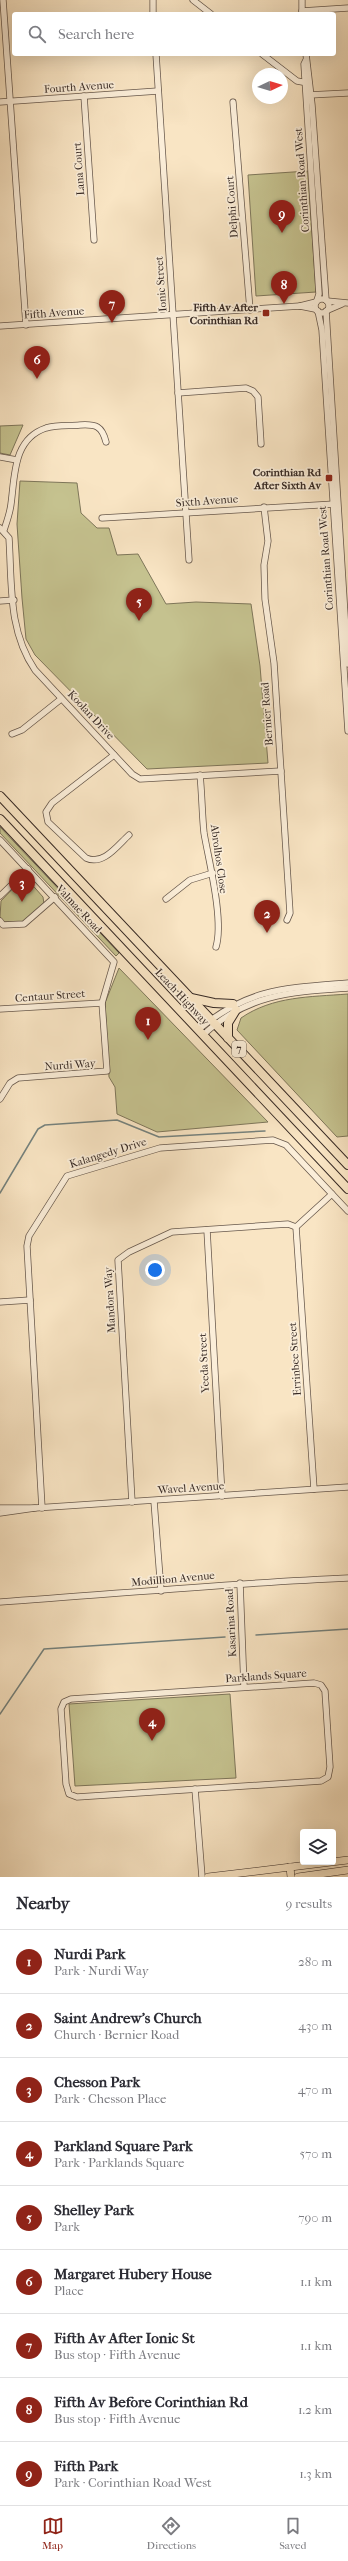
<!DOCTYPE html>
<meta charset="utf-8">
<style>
body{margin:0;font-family:"IM FELL French Canon",serif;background:#f7f7f7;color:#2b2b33}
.controls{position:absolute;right:12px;bottom:12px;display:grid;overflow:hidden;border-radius:4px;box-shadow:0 4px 16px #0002}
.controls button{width:36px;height:36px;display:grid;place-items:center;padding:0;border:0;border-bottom:1px solid #e1e1e2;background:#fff;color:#2b2b33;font:20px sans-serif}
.compass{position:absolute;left:252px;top:68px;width:36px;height:36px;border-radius:50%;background:#fff;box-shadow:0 4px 16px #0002;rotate:86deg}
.you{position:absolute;left:155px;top:1270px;width:14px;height:14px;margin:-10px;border:3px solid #fff;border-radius:50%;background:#1a73e8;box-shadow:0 0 0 6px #1a73e833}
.badge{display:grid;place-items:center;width:26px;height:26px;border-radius:50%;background:#8f2418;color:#fff;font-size:13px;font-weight:700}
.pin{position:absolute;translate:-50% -33px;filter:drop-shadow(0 1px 2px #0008)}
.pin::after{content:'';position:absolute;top:21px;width:14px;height:12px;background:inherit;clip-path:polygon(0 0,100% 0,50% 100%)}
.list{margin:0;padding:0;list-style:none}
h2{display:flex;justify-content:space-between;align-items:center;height:52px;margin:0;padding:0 16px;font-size:17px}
h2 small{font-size:13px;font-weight:400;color:#7c7c81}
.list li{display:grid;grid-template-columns:26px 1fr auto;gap:12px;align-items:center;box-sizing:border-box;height:64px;padding:0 16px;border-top:1px solid #e1e1e2}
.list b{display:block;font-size:15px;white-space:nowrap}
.list p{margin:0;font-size:13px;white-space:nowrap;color:#7c7c81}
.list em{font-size:13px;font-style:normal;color:#7c7c81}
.icon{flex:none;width:22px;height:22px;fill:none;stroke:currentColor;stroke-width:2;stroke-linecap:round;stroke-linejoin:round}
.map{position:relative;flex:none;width:348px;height:1877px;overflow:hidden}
.search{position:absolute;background:#fff;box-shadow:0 4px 16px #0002;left:12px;right:12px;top:12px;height:44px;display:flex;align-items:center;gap:10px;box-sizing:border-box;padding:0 14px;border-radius:4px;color:#7c7c81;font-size:15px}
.sheet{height:628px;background:#fff}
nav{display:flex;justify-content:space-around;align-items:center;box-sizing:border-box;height:56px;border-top:1px solid #e1e1e2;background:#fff;font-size:11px;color:#7c7c81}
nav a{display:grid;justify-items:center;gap:2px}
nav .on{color:#8f2418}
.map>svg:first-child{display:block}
</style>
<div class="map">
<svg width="348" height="1877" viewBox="0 0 348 1877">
<rect width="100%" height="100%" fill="#f9e5c4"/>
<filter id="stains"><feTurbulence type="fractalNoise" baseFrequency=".005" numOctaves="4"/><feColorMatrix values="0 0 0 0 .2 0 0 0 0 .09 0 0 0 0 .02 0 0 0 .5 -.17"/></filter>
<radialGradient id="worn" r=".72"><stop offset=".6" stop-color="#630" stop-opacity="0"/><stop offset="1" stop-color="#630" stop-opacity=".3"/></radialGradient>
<g fill="#c5c28f" stroke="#7e765a">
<path d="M308,171L316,292L256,296L248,175Z"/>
<path d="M23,425L10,455L0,453V426Z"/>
<path d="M20,481L77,483L81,513L97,528H109L117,555L138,554L166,604L196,602L251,604L260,666L268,763L147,769L35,655L26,639L22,598L17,524Z"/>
<path d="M0,827L119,953L116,956L0,833Z"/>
<path d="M22,879L28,880L43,897L44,904L23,922H4L0,917L1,901Z"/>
<path d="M119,968L268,1122L157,1132L117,1114L115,1087L109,1077L105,1003Z"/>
<path d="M348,994V1136L337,1137L237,1030L241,1018C273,996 310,997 348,994Z"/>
<path d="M230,1694L236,1778L75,1786L69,1704Z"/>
</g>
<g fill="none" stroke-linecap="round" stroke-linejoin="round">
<g stroke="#75827e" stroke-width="1.5">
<path d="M0,1193L38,1129L45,1125L117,1120L159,1137L265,1131"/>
<path d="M256,1635L348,1629"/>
<path d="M0,1714L44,1649L225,1637"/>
</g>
<g stroke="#67584c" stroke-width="7">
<g id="minor">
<path d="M3,0L26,325"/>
<path d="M153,0V14"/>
<path d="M193,0L211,14"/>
<path d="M302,0V14"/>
<path d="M302,11L348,8"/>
<path d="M156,54L189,560"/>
<path d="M262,54L297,81L308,83"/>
<path d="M306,54L312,105L326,300"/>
<path d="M306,60L304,64L319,294L317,300"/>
<path d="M309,95L348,93"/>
<path d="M84,96L94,240"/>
<path d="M0,102L158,91"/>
<path d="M233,102L250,310"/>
<circle cx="322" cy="306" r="7"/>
<path d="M327,301L348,303"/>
<path d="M300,306L316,302"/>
<path d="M328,310L342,304"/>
<path d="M318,311L322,330L348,731"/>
<path d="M326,311L348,664"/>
<path d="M0,326L300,306L315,309"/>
<path d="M178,393L246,388L253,391L258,397L261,444"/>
<path d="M0,457L17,460"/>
<path d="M264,507L268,541L264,565L265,599L274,663L290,913L287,920"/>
<path d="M102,518L335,504"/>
<path d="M0,528L9,538C12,584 8,631 35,670L132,774L140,779L281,771"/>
<path d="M4,530C7,521 10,513 11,504C15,475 13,439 46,428C57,425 69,426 80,425C96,424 102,426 106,442"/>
<path d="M0,601L14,600"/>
<path d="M12,734L22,730L61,699"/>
<path d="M114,755L52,803L46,812L48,822L86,858C103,866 117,846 129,835"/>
<path d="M200,775C202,794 202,814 204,833C209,862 224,920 216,947"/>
<path d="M0,840L114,962L102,1003L107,1071L18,1078L10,1083L0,1099"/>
<path d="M0,896L28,869"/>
<path d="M166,899L190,880L213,873"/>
<path d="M0,921L3,925L24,924L55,897"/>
<path d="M0,1009L102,1003"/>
<path d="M198,1030C248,988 286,988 348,983"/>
<path d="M203,1035C247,994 291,992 348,988"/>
<path d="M296,1227L314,1489"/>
<path d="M207,1230L222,1496"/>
<path d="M0,1302L30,1300"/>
<path d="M154,1501L161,1591"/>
<path d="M132,1502L118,1260L129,1252L172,1232L288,1224L296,1227L332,1194"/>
<path d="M0,1508H35"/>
<path d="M42,1508L27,1246L29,1236L67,1176L160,1148L273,1140L286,1145L348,1211"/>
<path d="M0,1513L35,1508L348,1487"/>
<path d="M240,1583L244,1687"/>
<path d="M0,1602C116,1594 232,1583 348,1578"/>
<path d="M314,1683L321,1685L325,1691L330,1767L328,1777L321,1781L77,1797L69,1794L66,1784L61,1709L64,1702L71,1699Z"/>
<path d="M195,1789L202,1877"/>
</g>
</g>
<g stroke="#362924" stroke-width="8">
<g id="major">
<path d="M290,1867L291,1877"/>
<path d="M208,1877L348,1860"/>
<path d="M298,1877L348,1870"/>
</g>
</g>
<g stroke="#362924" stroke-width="10">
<g id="highway">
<path d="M0,796L348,1165"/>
<path d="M0,819L348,1189"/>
<path d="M191,998L214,1003L233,1004"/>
<path d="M228,1038V1023L236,1010"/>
</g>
</g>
<use href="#minor" stroke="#fbeed9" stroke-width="5.5"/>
<use href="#major" stroke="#f9e5c4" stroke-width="7"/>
<use href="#highway" stroke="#f9e5c4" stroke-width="8"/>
</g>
<g fill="#8f2418" stroke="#fbeed9" stroke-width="1.5">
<rect x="262" y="309" width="8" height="8" rx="2"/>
<rect x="325" y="474" width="8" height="8" rx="2"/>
</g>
<g text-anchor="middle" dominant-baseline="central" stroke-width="3.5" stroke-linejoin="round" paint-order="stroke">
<rect fill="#fbeed9" stroke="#71645a" stroke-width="1" x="232" y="1041" width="14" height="16" rx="3"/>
<g font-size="10" font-weight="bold" fill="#362924">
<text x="239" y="1049">7</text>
</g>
<g font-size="11" fill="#362924" stroke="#fbeed9">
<text transform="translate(79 87) rotate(-4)">Fourth Avenue</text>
<text transform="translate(79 169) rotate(-94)">Lana Court</text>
<text transform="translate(302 180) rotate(-94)">Corinthian Road West</text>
<text transform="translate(232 207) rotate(-94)">Delphi Court</text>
<text transform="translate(161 284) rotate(-94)">Ionic Street</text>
<text transform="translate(54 313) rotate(-4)">Fifth Avenue</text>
<text transform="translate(207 501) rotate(-4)">Sixth Avenue</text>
<text transform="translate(326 558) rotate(-94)">Corinthian Road West</text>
<text transform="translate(267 714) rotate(-94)">Bernier Road</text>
<text transform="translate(91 715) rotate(47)">Koolan Drive</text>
<text transform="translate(219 859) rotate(82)">Abrolhos Close</text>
<text transform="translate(79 909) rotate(47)">Valmae Road</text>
<text transform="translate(50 996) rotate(-4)">Centaur Street</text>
<text transform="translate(182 997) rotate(47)">Leach Highway</text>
<text transform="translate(70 1065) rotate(-4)">Nurdi Way</text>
<text transform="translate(108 1153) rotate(-17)">Kalangedy Drive</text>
<text transform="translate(110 1300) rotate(-93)">Mandora Way</text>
<text transform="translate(295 1359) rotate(-94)">Errinbee Street</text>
<text transform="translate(204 1363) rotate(-93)">Yeeda Street</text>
<text transform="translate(191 1488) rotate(-4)">Wavel Avenue</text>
<text transform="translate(173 1579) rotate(-5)">Modillion Avenue</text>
<text transform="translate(231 1623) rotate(-93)">Kasarina Road</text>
<text transform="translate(266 1676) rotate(-4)">Parklands Square</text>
</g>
<g font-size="11" font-weight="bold" fill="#362924" stroke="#fbeed9" text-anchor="end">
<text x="258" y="307">Fifth Av After<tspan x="258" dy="13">Corinthian Rd</tspan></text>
<text x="321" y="472">Corinthian Rd<tspan x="321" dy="13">After Sixth Av</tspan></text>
</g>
</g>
<rect width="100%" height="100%" filter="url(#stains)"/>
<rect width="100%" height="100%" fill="url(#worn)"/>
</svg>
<div class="controls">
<button><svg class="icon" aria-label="layers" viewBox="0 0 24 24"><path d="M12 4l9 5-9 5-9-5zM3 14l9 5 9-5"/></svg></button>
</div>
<svg class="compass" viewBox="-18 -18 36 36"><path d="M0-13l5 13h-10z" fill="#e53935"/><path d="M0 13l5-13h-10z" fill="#7c7c81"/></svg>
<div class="you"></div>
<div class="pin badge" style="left:148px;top:1040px">1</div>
<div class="pin badge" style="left:267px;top:933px">2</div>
<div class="pin badge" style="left:22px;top:902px">3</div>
<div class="pin badge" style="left:152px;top:1741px">4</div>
<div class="pin badge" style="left:139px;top:621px">5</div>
<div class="pin badge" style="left:37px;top:379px">6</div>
<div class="pin badge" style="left:112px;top:323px">7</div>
<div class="pin badge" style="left:284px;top:304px">8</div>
<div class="pin badge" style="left:282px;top:233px">9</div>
<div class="search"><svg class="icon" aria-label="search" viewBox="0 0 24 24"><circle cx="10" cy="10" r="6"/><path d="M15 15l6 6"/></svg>Search here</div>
</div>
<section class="sheet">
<h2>Nearby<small>9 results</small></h2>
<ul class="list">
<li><span class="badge">1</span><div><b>Nurdi Park</b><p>Park · Nurdi Way</p></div><em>280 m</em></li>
<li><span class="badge">2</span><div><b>Saint Andrew's Church</b><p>Church · Bernier Road</p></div><em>430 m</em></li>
<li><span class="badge">3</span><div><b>Chesson Park</b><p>Park · Chesson Place</p></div><em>470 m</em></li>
<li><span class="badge">4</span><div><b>Parkland Square Park</b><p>Park · Parklands Square</p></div><em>570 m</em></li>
<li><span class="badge">5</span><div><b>Shelley Park</b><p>Park</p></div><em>790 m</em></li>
<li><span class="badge">6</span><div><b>Margaret Hubery House</b><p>Place</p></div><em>1.1 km</em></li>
<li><span class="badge">7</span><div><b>Fifth Av After Ionic St</b><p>Bus stop · Fifth Avenue</p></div><em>1.1 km</em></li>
<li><span class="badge">8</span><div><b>Fifth Av Before Corinthian Rd</b><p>Bus stop · Fifth Avenue</p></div><em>1.2 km</em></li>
<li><span class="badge">9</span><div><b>Fifth Park</b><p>Park · Corinthian Road West</p></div><em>1.3 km</em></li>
</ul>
</section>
<nav>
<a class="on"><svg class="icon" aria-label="map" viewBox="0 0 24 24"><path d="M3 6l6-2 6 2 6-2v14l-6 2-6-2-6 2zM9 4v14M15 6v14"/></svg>Map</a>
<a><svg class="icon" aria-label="directions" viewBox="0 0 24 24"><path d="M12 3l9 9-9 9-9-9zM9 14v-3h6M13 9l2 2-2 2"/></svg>Directions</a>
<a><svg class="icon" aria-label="saved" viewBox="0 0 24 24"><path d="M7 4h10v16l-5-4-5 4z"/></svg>Saved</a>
</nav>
